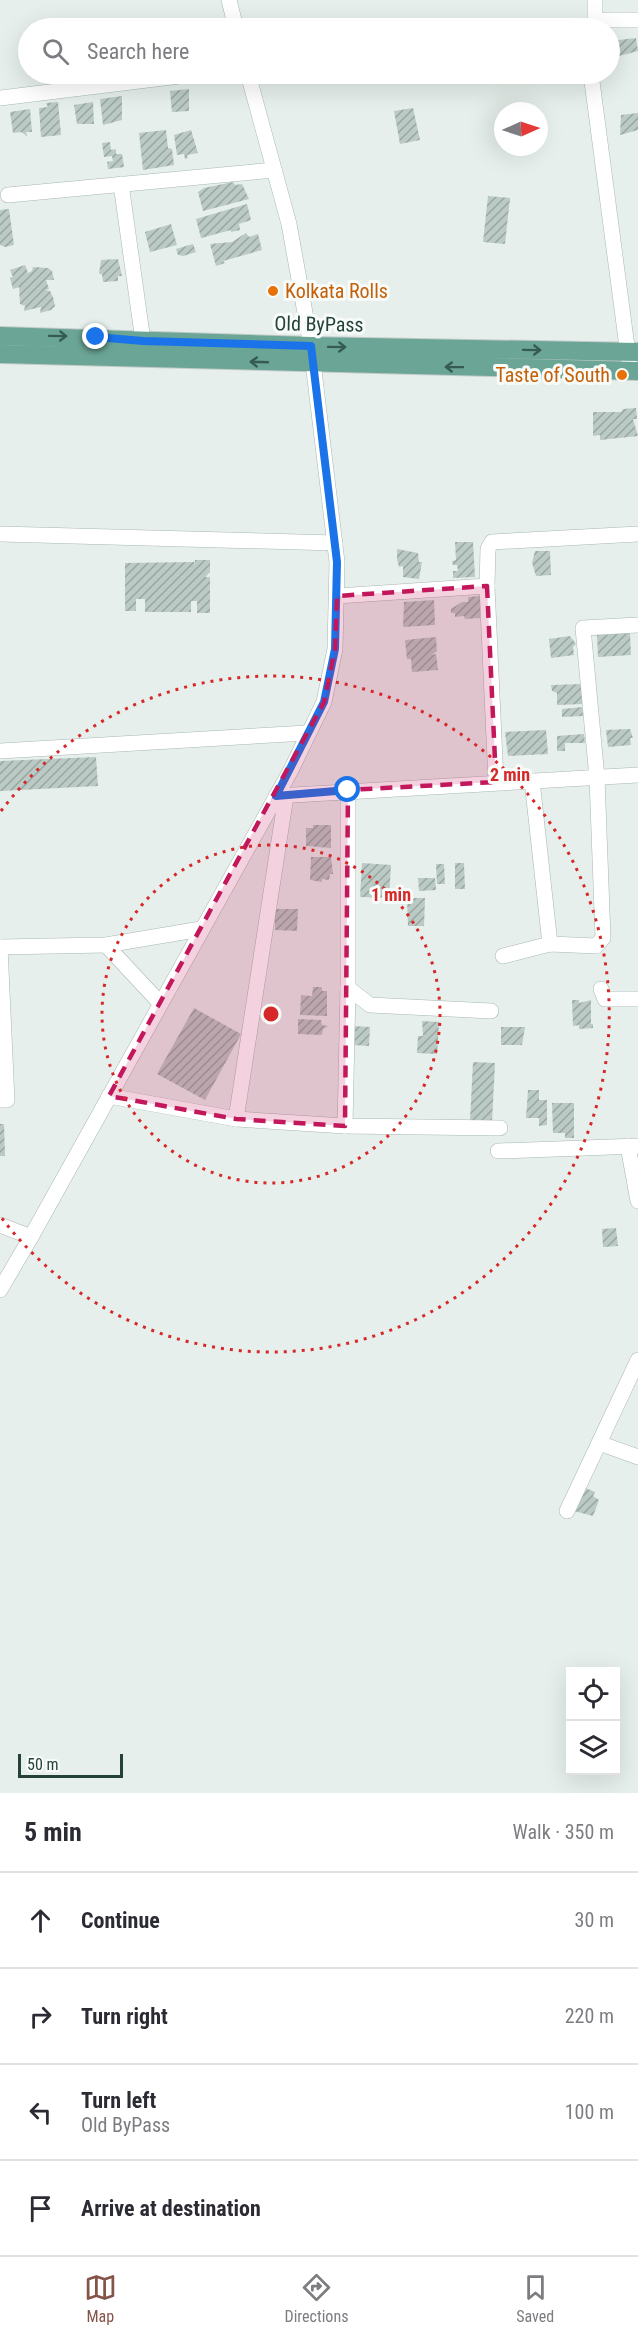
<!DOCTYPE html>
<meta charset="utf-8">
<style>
body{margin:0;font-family:"Roboto Condensed",sans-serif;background:#f7f7f7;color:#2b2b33}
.controls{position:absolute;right:18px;bottom:18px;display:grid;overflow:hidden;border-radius:0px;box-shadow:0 6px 24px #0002}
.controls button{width:54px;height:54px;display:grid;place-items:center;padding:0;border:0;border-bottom:2px solid #e1e1e2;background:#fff;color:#2b2b33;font:30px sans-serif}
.compass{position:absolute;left:494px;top:102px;width:54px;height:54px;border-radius:50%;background:#fff;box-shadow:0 6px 24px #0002;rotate:87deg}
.scale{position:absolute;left:18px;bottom:15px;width:105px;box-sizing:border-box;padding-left:6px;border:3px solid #24423a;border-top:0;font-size:16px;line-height:21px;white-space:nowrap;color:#24423a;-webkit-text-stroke:4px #f7fbf9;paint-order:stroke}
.stop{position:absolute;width:18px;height:18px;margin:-14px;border:4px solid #1a73e8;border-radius:50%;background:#fff}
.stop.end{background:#1a73e8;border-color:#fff;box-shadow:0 2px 6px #0008}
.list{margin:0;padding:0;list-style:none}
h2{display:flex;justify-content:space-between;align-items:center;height:78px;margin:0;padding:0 24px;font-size:26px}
h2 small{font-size:20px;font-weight:400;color:#7c7c81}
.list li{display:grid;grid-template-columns:39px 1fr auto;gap:18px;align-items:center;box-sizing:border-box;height:96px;padding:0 24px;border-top:2px solid #e1e1e2}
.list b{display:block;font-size:22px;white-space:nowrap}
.list p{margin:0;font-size:20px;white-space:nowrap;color:#7c7c81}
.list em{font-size:20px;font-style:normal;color:#7c7c81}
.icon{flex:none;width:33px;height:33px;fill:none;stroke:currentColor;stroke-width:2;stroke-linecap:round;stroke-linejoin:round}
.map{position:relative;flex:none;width:638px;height:1793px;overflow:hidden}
.search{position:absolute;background:#fff;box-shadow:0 6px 24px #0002;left:18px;right:18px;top:18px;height:66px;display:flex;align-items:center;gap:15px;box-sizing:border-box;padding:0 21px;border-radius:33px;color:#7c7c81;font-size:22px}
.sheet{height:462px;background:#fff}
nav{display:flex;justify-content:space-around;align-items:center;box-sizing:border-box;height:84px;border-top:2px solid #e1e1e2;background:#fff;font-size:16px;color:#7c7c81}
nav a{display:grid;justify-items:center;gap:3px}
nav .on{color:#855347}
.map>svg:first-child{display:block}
</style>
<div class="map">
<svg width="638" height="1793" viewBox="0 0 638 1793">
<defs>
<pattern id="building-hatch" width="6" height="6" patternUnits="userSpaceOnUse" patternTransform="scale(1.5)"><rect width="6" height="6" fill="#bbcac4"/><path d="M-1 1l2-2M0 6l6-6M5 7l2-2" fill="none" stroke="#98a6a0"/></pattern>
</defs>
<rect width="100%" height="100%" fill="#e6efeb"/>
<g fill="url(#building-hatch)">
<path d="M518,20L519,28H496L495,24Z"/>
<path d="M487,21L488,28H469L468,24Z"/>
<path d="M636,38L638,51L612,58L610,41Z"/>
<path d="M189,89V111L172,112L170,91Z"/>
<path d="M122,96V120L103,125L100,99Z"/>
<path d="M58,102L61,135L41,137L39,108L48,107L46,103Z"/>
<path d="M93,102L94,124H77L74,105Z"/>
<path d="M413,108L420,140L400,144L394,111Z"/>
<path d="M30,109L32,132H26L27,136L21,132L13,133L10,112Z"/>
<path d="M638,113V130L620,135L621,115Z"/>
<path d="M166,130L168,148L172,149L174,165L143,170L139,133Z"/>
<path d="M191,130L198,153L187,155L188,158L185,159L184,154L177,155L174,135Z"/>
<path d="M110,142L111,150L116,149V154H122L124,167L108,169L107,162L113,161L112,156L104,157L102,143Z"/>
<path d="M233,182L235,185L242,184L249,199L203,211L198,192L204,188Z"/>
<path d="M488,196L510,198L505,244L483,242Z"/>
<path d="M247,204L251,220L239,224L240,230L231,232V230L201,238L196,219Z"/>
<path d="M9,209L14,245L5,247L0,245V210Z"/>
<path d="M171,224L177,245L150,252L145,232Z"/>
<path d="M246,233L249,237L258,234L262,250L223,261L225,263L216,266L210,244L232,242Z"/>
<path d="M193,244L196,252L183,256L178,255L176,249Z"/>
<path d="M118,259L122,276H118V281L103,282L102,274H99L101,260Z"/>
<path d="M25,265L28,273L32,271L33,267L48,268L52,271L54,280H46L49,289L45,290L50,291L53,297L55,306L51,310L40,313L41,307L24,311L25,306L20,304L19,287L13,289L10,278L13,277L10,270Z"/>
<path d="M636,408L637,419H633L638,436L600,440V435L593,436V412H621L623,409Z"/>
<path d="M455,542H473L475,577L453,578V571H458L457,565H453L452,561L456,560Z"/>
<path d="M397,549L418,553L419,562H422L419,579L403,577V566L399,567L397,559Z"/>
<path d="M535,551H550L551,575L536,576L532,563Z"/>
<path d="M195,560H210V572L205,577H210V613H197V601H191V612H145V599H136V611H125V563L194,562V566Z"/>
<path d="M480,596V618L465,619L464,616L455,617V613H451V609L462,602H468V597Z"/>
<path d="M434,600L435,625L403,627L404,602Z"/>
<path d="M630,633L631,655L598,657L597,635Z"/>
<path d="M570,636L576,644L573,647L574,655L551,658L549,639Z"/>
<path d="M436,637L437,651L432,655L436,654L438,670L412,672L411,659H407L405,640Z"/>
<path d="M582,684L583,704L557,705V693L552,691L551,685Z"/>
<path d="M582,707L583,716L562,717V709Z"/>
<path d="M630,729L633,738H630L631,745L608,747L606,730Z"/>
<path d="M546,730L548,754L508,756L505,732Z"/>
<path d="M584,734L585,743H565V751H557V736Z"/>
<path d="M96,757L98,786L0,791V761Z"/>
<path d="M313,825H331V848L306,846V828H313Z"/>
<path d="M311,857H331L333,874H330L329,880L322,879V882L310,880Z"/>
<path d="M362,863L391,865L389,898L360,897Z"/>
<path d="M455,863H464L465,889H455Z"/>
<path d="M436,864H444L445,884H437Z"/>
<path d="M418,878H435L436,890L419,891Z"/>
<path d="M407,898H425L424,926H408Z"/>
<path d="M275,909H298L297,931L275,930Z"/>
<path d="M313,987H322V991H327V1016L300,1015L301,995L312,996Z"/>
<path d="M572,1000H579V1003L591,1000V1024H593V1028L579,1029V1025L573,1026Z"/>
<path d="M194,1008L241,1034L205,1100L157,1074Z"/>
<path d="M298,1019L321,1020L322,1025L328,1026L323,1029L322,1035L298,1034Z"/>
<path d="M422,1021L439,1022L437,1054L417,1053L418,1036H423Z"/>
<path d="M353,1026L370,1027L369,1046L352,1045Z"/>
<path d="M501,1027H525L522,1045H501Z"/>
<path d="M473,1062L495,1063L492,1122L470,1121Z"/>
<path d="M528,1090H539V1100H547V1125L539,1126V1118H526Z"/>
<path d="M552,1103H574V1138H565V1133H553Z"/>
<path d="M0,1124H4L5,1156H0Z"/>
<path d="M616,1228L618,1246L603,1247L602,1229Z"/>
<path d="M583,1487L595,1492L593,1496L599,1500L593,1516L574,1511Z"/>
</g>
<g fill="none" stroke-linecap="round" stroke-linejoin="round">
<g stroke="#a8b8b2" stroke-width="16">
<g id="minor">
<path d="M229,0L236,28"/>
<path d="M595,24V0"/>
<path d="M590,28L605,20H638"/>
<path d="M591,74L629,362"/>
<path d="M0,98L196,74"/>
<path d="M121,184L143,341"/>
<path d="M8,195L274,170"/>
<path d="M0,534L335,543"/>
<path d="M487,586L488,549L492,542L638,534"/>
<path d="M337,596L487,586L496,782"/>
<path d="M0,751L307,733"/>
<path d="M532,781L550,944"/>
<path d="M276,796L638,775"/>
<path d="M106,945L160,1003"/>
<path d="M0,947L106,945L201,929"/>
<path d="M503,956L550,944L596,946L603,938L597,778L583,628L638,625"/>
<path d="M348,988L370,1005L491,1011"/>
<path d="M601,989L605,999H638"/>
<path d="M109,1096L236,1119L345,1126L500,1128"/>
<path d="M0,1100H7L0,947"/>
<path d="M236,1119L286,796"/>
<path d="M345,1126L348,988V790"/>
<path d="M628,1146L638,1201"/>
<path d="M498,1151L638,1146"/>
<path d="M0,1225L31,1237L291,770L324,702L335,649L337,562L311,346L289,224L248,74"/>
<path d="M0,1290L31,1237"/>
<path d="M599,1443L638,1457"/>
<path d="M567,1511L638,1360"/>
</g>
</g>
<g stroke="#c2cac8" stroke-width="20">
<g id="major">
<path d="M0,336L311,346L638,352"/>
<path d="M0,354L638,371"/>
</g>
</g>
<use href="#minor" stroke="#fff" stroke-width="15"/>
<use href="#major" stroke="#6aa596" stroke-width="18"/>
</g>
<defs><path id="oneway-shaft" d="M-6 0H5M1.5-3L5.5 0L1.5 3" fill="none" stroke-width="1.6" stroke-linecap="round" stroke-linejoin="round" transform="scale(1.5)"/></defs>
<g stroke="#365b51">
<use href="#oneway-shaft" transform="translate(58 336) rotate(1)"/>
<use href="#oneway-shaft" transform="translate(337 347) rotate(1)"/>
<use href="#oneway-shaft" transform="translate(532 350) rotate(1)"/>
<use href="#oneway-shaft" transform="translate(259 362) rotate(-178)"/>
<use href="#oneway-shaft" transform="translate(454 367) rotate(-179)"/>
</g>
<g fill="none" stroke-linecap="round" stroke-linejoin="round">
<path stroke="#1a73e8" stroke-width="8" d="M96,337L143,341L311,346L337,562L335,649L324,702L276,796L348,790"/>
</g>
<path fill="#c2185b" fill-opacity="0.2" stroke="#c2185b" stroke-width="4.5" stroke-dasharray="12 8" stroke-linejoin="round" d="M487,586L496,782L348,790L345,1126L236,1119L109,1096L324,702L335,649L337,596Z"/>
<g fill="none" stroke="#d62828" stroke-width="3" stroke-dasharray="3 6">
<circle cx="271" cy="1014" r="169"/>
<path d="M1 811A338 338 0 1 1 1 1217"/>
</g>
<g fill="#e8710a" stroke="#f7fbf9" stroke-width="2">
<circle cx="273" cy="291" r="6"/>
<circle cx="622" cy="375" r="6"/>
</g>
<g text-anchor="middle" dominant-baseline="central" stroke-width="6" stroke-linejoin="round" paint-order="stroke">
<g font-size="20" fill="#c56008" stroke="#f7fbf9" text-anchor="start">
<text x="285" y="291">Kolkata Rolls</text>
<text x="610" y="375" text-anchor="end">Taste of South</text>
</g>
<g font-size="20" fill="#24423a" stroke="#f7fbf9">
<text transform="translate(319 324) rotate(1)">Old ByPass</text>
</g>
</g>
<circle cx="271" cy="1014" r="9" fill="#d62828" stroke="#f7fbf9" stroke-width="3"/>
<g font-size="18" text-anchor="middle" font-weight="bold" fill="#d62828" stroke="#f7fbf9" stroke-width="6" stroke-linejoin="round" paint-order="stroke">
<text x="510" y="781">2 min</text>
<text x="391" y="901">1 min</text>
</g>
</svg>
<div class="controls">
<button><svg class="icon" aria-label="locate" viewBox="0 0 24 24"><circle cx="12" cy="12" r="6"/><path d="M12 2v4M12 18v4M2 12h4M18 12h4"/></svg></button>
<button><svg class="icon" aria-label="layers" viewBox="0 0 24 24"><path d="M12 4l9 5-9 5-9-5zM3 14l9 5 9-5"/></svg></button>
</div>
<svg class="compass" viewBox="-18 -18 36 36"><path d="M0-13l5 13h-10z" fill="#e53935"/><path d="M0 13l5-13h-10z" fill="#7c7c81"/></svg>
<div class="scale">50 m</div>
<div class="stop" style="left:348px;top:790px"></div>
<div class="stop end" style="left:96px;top:337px"></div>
<div class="search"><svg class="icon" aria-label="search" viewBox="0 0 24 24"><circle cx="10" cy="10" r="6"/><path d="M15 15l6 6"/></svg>Search here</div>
</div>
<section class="sheet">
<h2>5 min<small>Walk · 350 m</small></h2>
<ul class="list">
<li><svg class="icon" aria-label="ahead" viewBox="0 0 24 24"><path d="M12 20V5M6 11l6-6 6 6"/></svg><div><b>Continue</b></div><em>30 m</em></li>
<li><svg class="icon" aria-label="right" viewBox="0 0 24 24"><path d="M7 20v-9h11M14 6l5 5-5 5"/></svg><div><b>Turn right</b></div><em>220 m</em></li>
<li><svg class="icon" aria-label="left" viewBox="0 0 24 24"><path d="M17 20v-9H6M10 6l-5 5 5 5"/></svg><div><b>Turn left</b><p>Old ByPass</p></div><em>100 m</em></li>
<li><svg class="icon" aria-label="arrive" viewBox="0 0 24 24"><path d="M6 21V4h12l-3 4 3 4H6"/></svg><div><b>Arrive at destination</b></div></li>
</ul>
</section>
<nav>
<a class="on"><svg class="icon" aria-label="map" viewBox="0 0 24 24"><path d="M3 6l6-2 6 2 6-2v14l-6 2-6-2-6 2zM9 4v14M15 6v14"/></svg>Map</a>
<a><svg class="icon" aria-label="directions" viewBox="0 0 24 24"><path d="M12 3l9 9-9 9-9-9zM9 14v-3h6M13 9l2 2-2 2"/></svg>Directions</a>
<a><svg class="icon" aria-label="saved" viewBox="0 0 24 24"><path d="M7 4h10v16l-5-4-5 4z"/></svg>Saved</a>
</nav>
